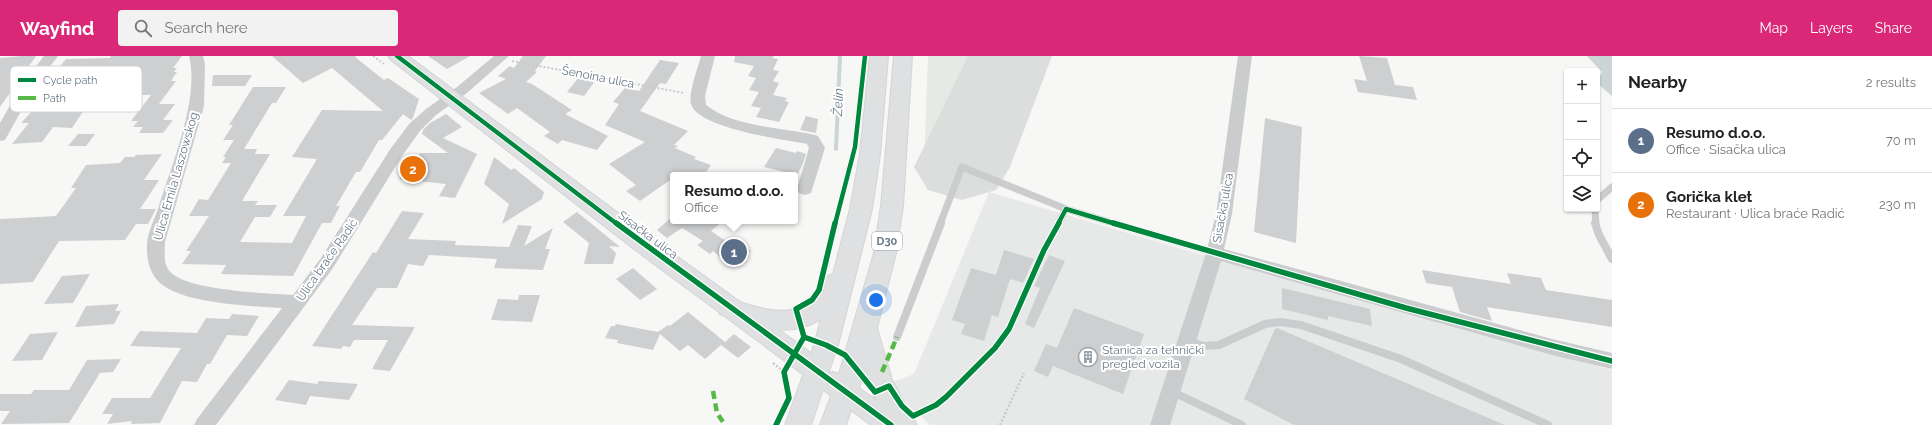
<!DOCTYPE html>
<meta charset="utf-8">
<style>
body{margin:0;font-family:Raleway,sans-serif;background:#f2f2f2;color:#222}
.controls{position:absolute;right:12px;top:12px;display:grid;overflow:hidden;border-radius:4px;box-shadow:0 1px 3px #0004}
.controls button{width:36px;height:36px;display:grid;place-items:center;padding:0;border:0;border-bottom:1px solid #e0e0e0;background:#fff;color:#222;font:20px sans-serif}
.you{position:absolute;left:876px;top:244px;width:14px;height:14px;margin:-10px;border:3px solid #fff;border-radius:50%;background:#1a73e8;box-shadow:0 0 0 6px #1a73e833}
.badge{display:grid;place-items:center;width:26px;height:26px;border-radius:50%;background:#db2777;color:#fff;font-size:13px;font-weight:700}
.pin{position:absolute;translate:-50% -50%;border:2px solid #fff;box-shadow:0 1px 4px #0006}
.popup{position:absolute;left:670px;top:116px;width:128px;height:52px;box-sizing:border-box;display:grid;place-content:center;border-radius:4px;background:#fff;filter:drop-shadow(0 1px 3px #0005);font-size:13px;white-space:nowrap;color:#767676}
.popup b{font-size:15px;color:#222}
.popup::after{content:'';position:absolute;left:50%;top:100%;margin-left:-8px;border:8px solid transparent;border-top-color:#fff}
.list{margin:0;padding:0;list-style:none}
h2{display:flex;justify-content:space-between;align-items:center;height:52px;margin:0;padding:0 16px;font-size:17px}
h2 small{font-size:13px;font-weight:400;color:#767676}
.list li{display:grid;grid-template-columns:26px 1fr auto;gap:12px;align-items:center;box-sizing:border-box;height:64px;padding:0 16px;border-top:1px solid #e0e0e0}
.list b{display:block;font-size:15px;white-space:nowrap}
.list p{margin:0;font-size:13px;white-space:nowrap;color:#767676}
.list em{font-size:13px;font-style:normal;color:#767676}
.icon{flex:none;width:22px;height:22px;fill:none;stroke:currentColor;stroke-width:2;stroke-linecap:round;stroke-linejoin:round}
.map{position:relative;flex:none;width:1612px;height:369px;overflow:hidden}
header{display:flex;align-items:center;gap:24px;box-sizing:border-box;height:56px;padding:0 20px;background:#db2777;color:#fff}
header strong{font-size:19px}
nav{display:flex;gap:22px;margin-inline-start:auto;font-size:14px}
.search{width:280px;height:36px;background:#f2f2f2;display:flex;align-items:center;gap:10px;box-sizing:border-box;padding:0 14px;border-radius:4px;color:#767676;font-size:15px}
main{display:flex}
aside{flex:1;background:#fff}
.map>svg:first-child{display:block}
</style>
<header>
<strong>Wayfind</strong>
<div class="search"><svg class="icon" aria-label="search" viewBox="0 0 24 24"><circle cx="10" cy="10" r="6"/><path d="M15 15l6 6"/></svg>Search here</div>
<nav><a>Map</a><a>Layers</a><a>Share</a></nav>
</header>
<main>
<div class="map">
<svg width="1612" height="369" viewBox="0 0 1612 369">
<rect width="100%" height="100%" fill="#f7f7f6"/>
<path fill="#e7e8e8" d="M989,136L1206,200L1612,314V369H930L910,351L893,326L914,318Z"/>
<path fill="#e6e9e4" d="M928,0H991L945,119L933,114L924,105Z"/>
<path fill="#ccd4d6" d="M1587,0H1612V40L1597,27L1602,16Z"/>
<g fill="none" stroke-linecap="round" stroke-linejoin="round">
<path stroke="#ccd4d6" stroke-width="4" d="M836,93L840,0"/>
<path fill="#dcdddd" fill-rule="evenodd" d="M968,0H1052L1010,111L996,134L962,144L928,134L914,111Z"/>
</g>
<g fill="#cecfd0">
<path d="M23,0H36L0,51V2Z"/>
<path d="M111,0H182L173,12H177L174,16H177L171,25H176L159,48H175L163,64H173L163,77H139L143,71H133L138,65H131L151,39H94L72,72L53,71L42,86L12,88L29,67H21L52,34H41L66,3L110,2Z"/>
<path d="M272,0H357L355,1L384,24L388,22L419,43L413,62L411,64L403,58L382,84H379L360,116H356L336,150H340L331,167H322L293,220L221,218L226,209L182,208L191,195H186L209,160H189L199,143L208,144L231,107H222L226,101H223L234,84H223L233,69H229L253,31H286L276,47H272L244,93H257L255,98H270L242,145H258L255,149H277L270,161H255L240,186L292,187L306,160H283L317,103L292,101L322,54L383,55L332,12L303,27Z"/>
<path d="M428,0H470L447,13Z"/>
<path d="M523,0H546L535,15L537,16L526,26L532,28L572,54L565,58L608,80L597,94L562,84L558,88L544,80L550,76L517,52L508,58L479,37L506,23L498,20L510,10L514,12Z"/>
<path d="M735,0H774L772,2L778,3L773,14L779,15L773,25L779,27L773,39L787,42L785,45L789,46L779,66L756,61L761,52L751,50L759,36L749,34L756,22L748,20L754,10L734,6Z"/>
<path d="M1359,0L1387,2L1395,29L1413,31L1417,44L1358,36L1354,23L1367,25Z"/>
<path d="M660,4L679,7L666,28L660,27L640,55L688,75L674,89L678,90L675,92L696,101L694,103L711,109L704,119H673V122L640,145L626,135L636,129L609,108L645,86L605,69L619,48L613,46L625,32L639,35Z"/>
<path d="M213,19H252L245,30H212Z"/>
<path d="M579,21L595,25L584,40L567,36Z"/>
<path d="M446,58L462,71L443,82L477,98L455,142L439,140L446,128L399,123L412,103L417,104L420,97H448L422,78L423,74L430,67Z"/>
<path d="M806,60L818,63L816,77L800,74Z"/>
<path d="M1265,62L1302,71L1296,187L1254,176Z"/>
<path d="M78,78H95L86,90H68Z"/>
<path d="M776,92L796,97L797,95L806,98L802,110L797,119L764,111Z"/>
<path d="M162,98L144,124H159L140,153H156L148,168H136L125,184L59,185L33,226L0,228V163L56,160L76,132H71L86,109L120,107L125,101H134L136,99Z"/>
<path d="M494,101L511,114L514,112L544,136L542,143L502,168L509,148L484,128Z"/>
<path d="M402,155L424,157L408,183L456,185L455,189L509,191L518,169L532,170L524,190L553,172L545,193H550L543,214L494,212L497,203L429,199L423,210L408,208L397,232H377L352,269L415,271L390,315L372,313L388,284H354L350,291L343,290L341,293L312,290L373,196L376,197Z"/>
<path d="M577,156L620,191L609,190L616,197L613,208H584L589,187L563,166Z"/>
<path d="M672,161L673,165H723L711,175L730,188L736,184L751,195L746,198L749,200L734,211L713,195L710,198L697,189L703,185L682,172L667,182L657,174Z"/>
<path d="M1004,194L1034,203L1023,227L1010,223L998,261L992,259L984,285L961,278L965,268L952,264L971,212L996,219Z"/>
<path d="M1049,199L1065,205L1034,272L1025,268L1040,232L1034,230Z"/>
<path d="M633,212L657,233L640,244L616,223Z"/>
<path d="M1422,214L1511,228L1507,217L1541,222L1546,234L1612,244V271L1487,251L1492,265L1460,256L1452,231L1426,227Z"/>
<path d="M90,218L73,247L44,248L62,220Z"/>
<path d="M1282,232L1370,253L1372,270L1328,260V264L1282,253Z"/>
<path d="M519,239H540L532,266L491,264L498,243L518,244Z"/>
<path d="M119,248L115,255H121L114,268L75,271L86,250Z"/>
<path d="M1074,252L1144,278L1123,338L1053,310L1048,321L1034,315L1046,288L1057,292Z"/>
<path d="M688,256L725,286L734,278L751,291L738,302L721,289L705,303L688,289L680,295L660,278L653,294L617,287L618,284L605,282L611,270H615L616,268L658,276L668,269L670,270Z"/>
<path d="M232,258L259,260L247,280L227,279L210,308H207L197,326L182,325L160,367L131,368L132,365L107,368L113,358H102L112,342H150L181,292L130,290L140,275L197,277L206,262L229,263Z"/>
<path d="M1277,272L1505,369H1294L1244,343L1275,273Z"/>
<path d="M58,276L42,304L12,305L30,278Z"/>
<path d="M121,303L113,316L100,317L69,367L1,368L10,355H0V338H31L34,334H69L87,304Z"/>
<path d="M289,324L317,328L319,325L358,328L349,344L310,340L306,349L275,344Z"/>
</g>
<g fill="none" stroke-linecap="round" stroke-linejoin="round">
<g stroke="#d3d4d5" stroke-width="2">
<path id="secondary" d="M388,0H408L650,181L826,308L829,315L826,322L817,325L808,322L634,193L391,4Z"/>
</g>
<g stroke="#d4d4d4" stroke-width="2">
<path id="primary" d="M870,0H888L880,98L872,153L838,289L828,318L833,316L839,318L874,197L881,150L894,0H912L903,150L896,197L877,272L892,324L917,369H871L851,354L846,369H820L831,340L823,333L811,369H785L814,289L821,263C790,284 751,270 720,258L716,251L720,244C730,241 736,245 746,248C767,255 796,261 813,243C820,237 823,227 828,220L833,218L850,153L860,98ZM864,317L876,344L859,332Z"/>
</g>
<g stroke="#c9cacb" stroke-width="2" stroke-dasharray="2 2" stroke-linecap="butt">
<path d="M373,0L384,8"/>
<path d="M512,5L684,37"/>
</g>
<g stroke="#c9cacb" stroke-width="2.5" stroke-dasharray="2 2" stroke-linecap="butt">
<path d="M773,307L784,316"/>
<path d="M917,358C952,343 980,312 1003,282"/>
<path d="M1000,369L1024,317"/>
</g>
<g stroke="#cbcccd" stroke-width="7">
<path d="M1597,144L1612,131"/>
<path d="M1595,153L1596,168"/>
<path d="M940,168L962,111L1066,153L1116,168"/>
<path d="M1058,168L1066,153"/>
</g>
<g stroke="#cbcccd" stroke-width="8">
<path d="M1113,167L1215,197"/>
<path d="M1595,167L1599,179L1612,203"/>
<path d="M1009,273L1044,194L1059,167"/>
<path d="M897,281L941,167"/>
<path d="M1187,284L1203,290L1219,289L1265,268L1280,266L1301,269L1401,303L1548,369"/>
<path d="M1171,335L1242,369"/>
</g>
<g fill="#cbcccd" fill-rule="evenodd">
<path d="M44,0H58L35,30L5,84L0,85V67L22,28Z"/>
<path d="M189,0H203L205,8L204,50L165,186C165,194 163,206 168,213C181,235 268,237 293,239L321,202L391,92L410,67L426,53L457,31L494,0H509L467,37L436,59L420,75L402,100L333,212L216,369H194L197,363L282,252C251,250 190,248 164,230C150,221 146,204 147,187C148,176 154,164 158,153C171,109 200,44 189,0Z"/>
<path d="M701,0H715L705,40L706,49C735,72 784,71 818,80L825,92L811,137L805,139L799,137L797,133L809,92L807,88C785,84 697,72 691,48C688,37 698,12 701,0Z"/>
<path d="M1238,0H1252L1232,158L1224,193L1552,283L1612,297V313L1552,299L1221,205L1170,369H1150L1206,197L1216,158Z"/>
</g>
<use href="#secondary" fill="#dfe0e1" fill-rule="evenodd"/>
<use href="#primary" fill="#dfe0e1" fill-rule="evenodd"/>
<g stroke="#58b947" stroke-width="4.5" stroke-dasharray="8 4.5" stroke-linecap="butt">
<path d="M882,316L897,281"/>
<path d="M713,335L717,357L725,369"/>
</g>
<g stroke="#fff" stroke-width="6">
<g id="cycleway-far1">
<path d="M397,0L617,168"/>
<path d="M835,168L855,91L865,0"/>
<path d="M1058,168L1066,153L1116,168"/>
</g>
</g>
<g stroke="#fff" stroke-width="8">
<g id="cycleway">
<path d="M616,167L891,369"/>
<path d="M1113,167L1406,252L1612,305"/>
<path d="M804,281L826,289L845,299L875,336L889,330L902,350L913,360L936,349L946,341L995,292L1009,273L1044,194L1059,167"/>
<path d="M776,369L789,342L784,316L804,281L796,253L812,244L819,234L835,167"/>
</g>
</g>
<use href="#cycleway-far1" stroke="#00873e" stroke-width="4.5"/>
<use href="#cycleway" stroke="#00873e" stroke-width="5.5"/>
</g>
<defs>
<g id="building-ring" transform="scale(1)"><circle r="9.5" fill="#fff" stroke="#99a4ad" stroke-width="1.5"/><path d="M-4-6H4V6H1V3H-1V6H-4ZM-2.5-4.3h1.7v1.8h-1.7ZM.8-4.3h1.7v1.8H.8ZM-2.5-1h1.7V.8h-1.7ZM.8-1h1.7V.8H.8Z" fill="#99a4ad"/></g>
</defs>
<g fill-rule="evenodd">
<use href="#building-ring" x="1088" y="301"/>
</g>
<g text-anchor="middle" dominant-baseline="central" stroke-width="4" stroke-linejoin="round" paint-order="stroke">
<rect fill="#fff" stroke="#95a0aa" stroke-width="1" x="872" y="176" width="30" height="18" rx="3"/>
<g font-size="11" font-weight="bold" fill="#677885">
<text x="887" y="185">D30</text>
</g>
<g font-size="12" fill="#677885" stroke="#fff">
<text transform="translate(598 21) rotate(11)">Šenoina ulica</text>
<text transform="translate(176 120) rotate(-74)">Ulica Emila Laszowskog</text>
<text transform="translate(1223 152) rotate(-80)">Sisačka ulica</text>
<text transform="translate(648 179) rotate(37)">Sisačka ulica</text>
<text transform="translate(327 204) rotate(-55)">Ulica braće Radić</text>
</g>
<g font-size="12" fill="#677885" stroke="#fff" text-anchor="start">
<text x="1102" y="294">Stanica za tehnički<tspan x="1102" dy="14">pregled vozila</tspan></text>
</g>
<g font-size="13" font-style="italic" fill="#637981" stroke="#fff">
<text transform="translate(838 46) rotate(-88)">Želin</text>
</g>
</g>
<rect x="10" y="10" width="132" height="46" rx="6" fill="#fff" stroke="#d1d6da" stroke-width="1"/>
<rect x="18" y="22" width="18" height="4" fill="#00873e"/>
<rect x="18" y="40" width="18" height="4" fill="#58b947"/>
<g font-size="11" fill="#677885">
<text x="43" y="28">Cycle path</text>
<text x="43" y="46">Path</text>
</g>
</svg>
<div class="controls">
<button>+</button>
<button>−</button>
<button><svg class="icon" aria-label="locate" viewBox="0 0 24 24"><circle cx="12" cy="12" r="6"/><path d="M12 2v4M12 18v4M2 12h4M18 12h4"/></svg></button>
<button><svg class="icon" aria-label="layers" viewBox="0 0 24 24"><path d="M12 4l9 5-9 5-9-5zM3 14l9 5 9-5"/></svg></button>
</div>
<div class="you"></div>
<div class="pin badge" style="left:734px;top:196px;background:#5c6f8a">1</div>
<div class="popup"><b>Resumo d.o.o.</b>Office</div>
<div class="pin badge" style="left:413px;top:113px;background:#e8710a">2</div>
</div>
<aside>
<h2>Nearby<small>2 results</small></h2>
<ul class="list">
<li><span class="badge" style="background:#5c6f8a">1</span><div><b>Resumo d.o.o.</b><p>Office · Sisačka ulica</p></div><em>70 m</em></li>
<li><span class="badge" style="background:#e8710a">2</span><div><b>Gorička klet</b><p>Restaurant · Ulica braće Radić</p></div><em>230 m</em></li>
</ul>
</aside>
</main>
